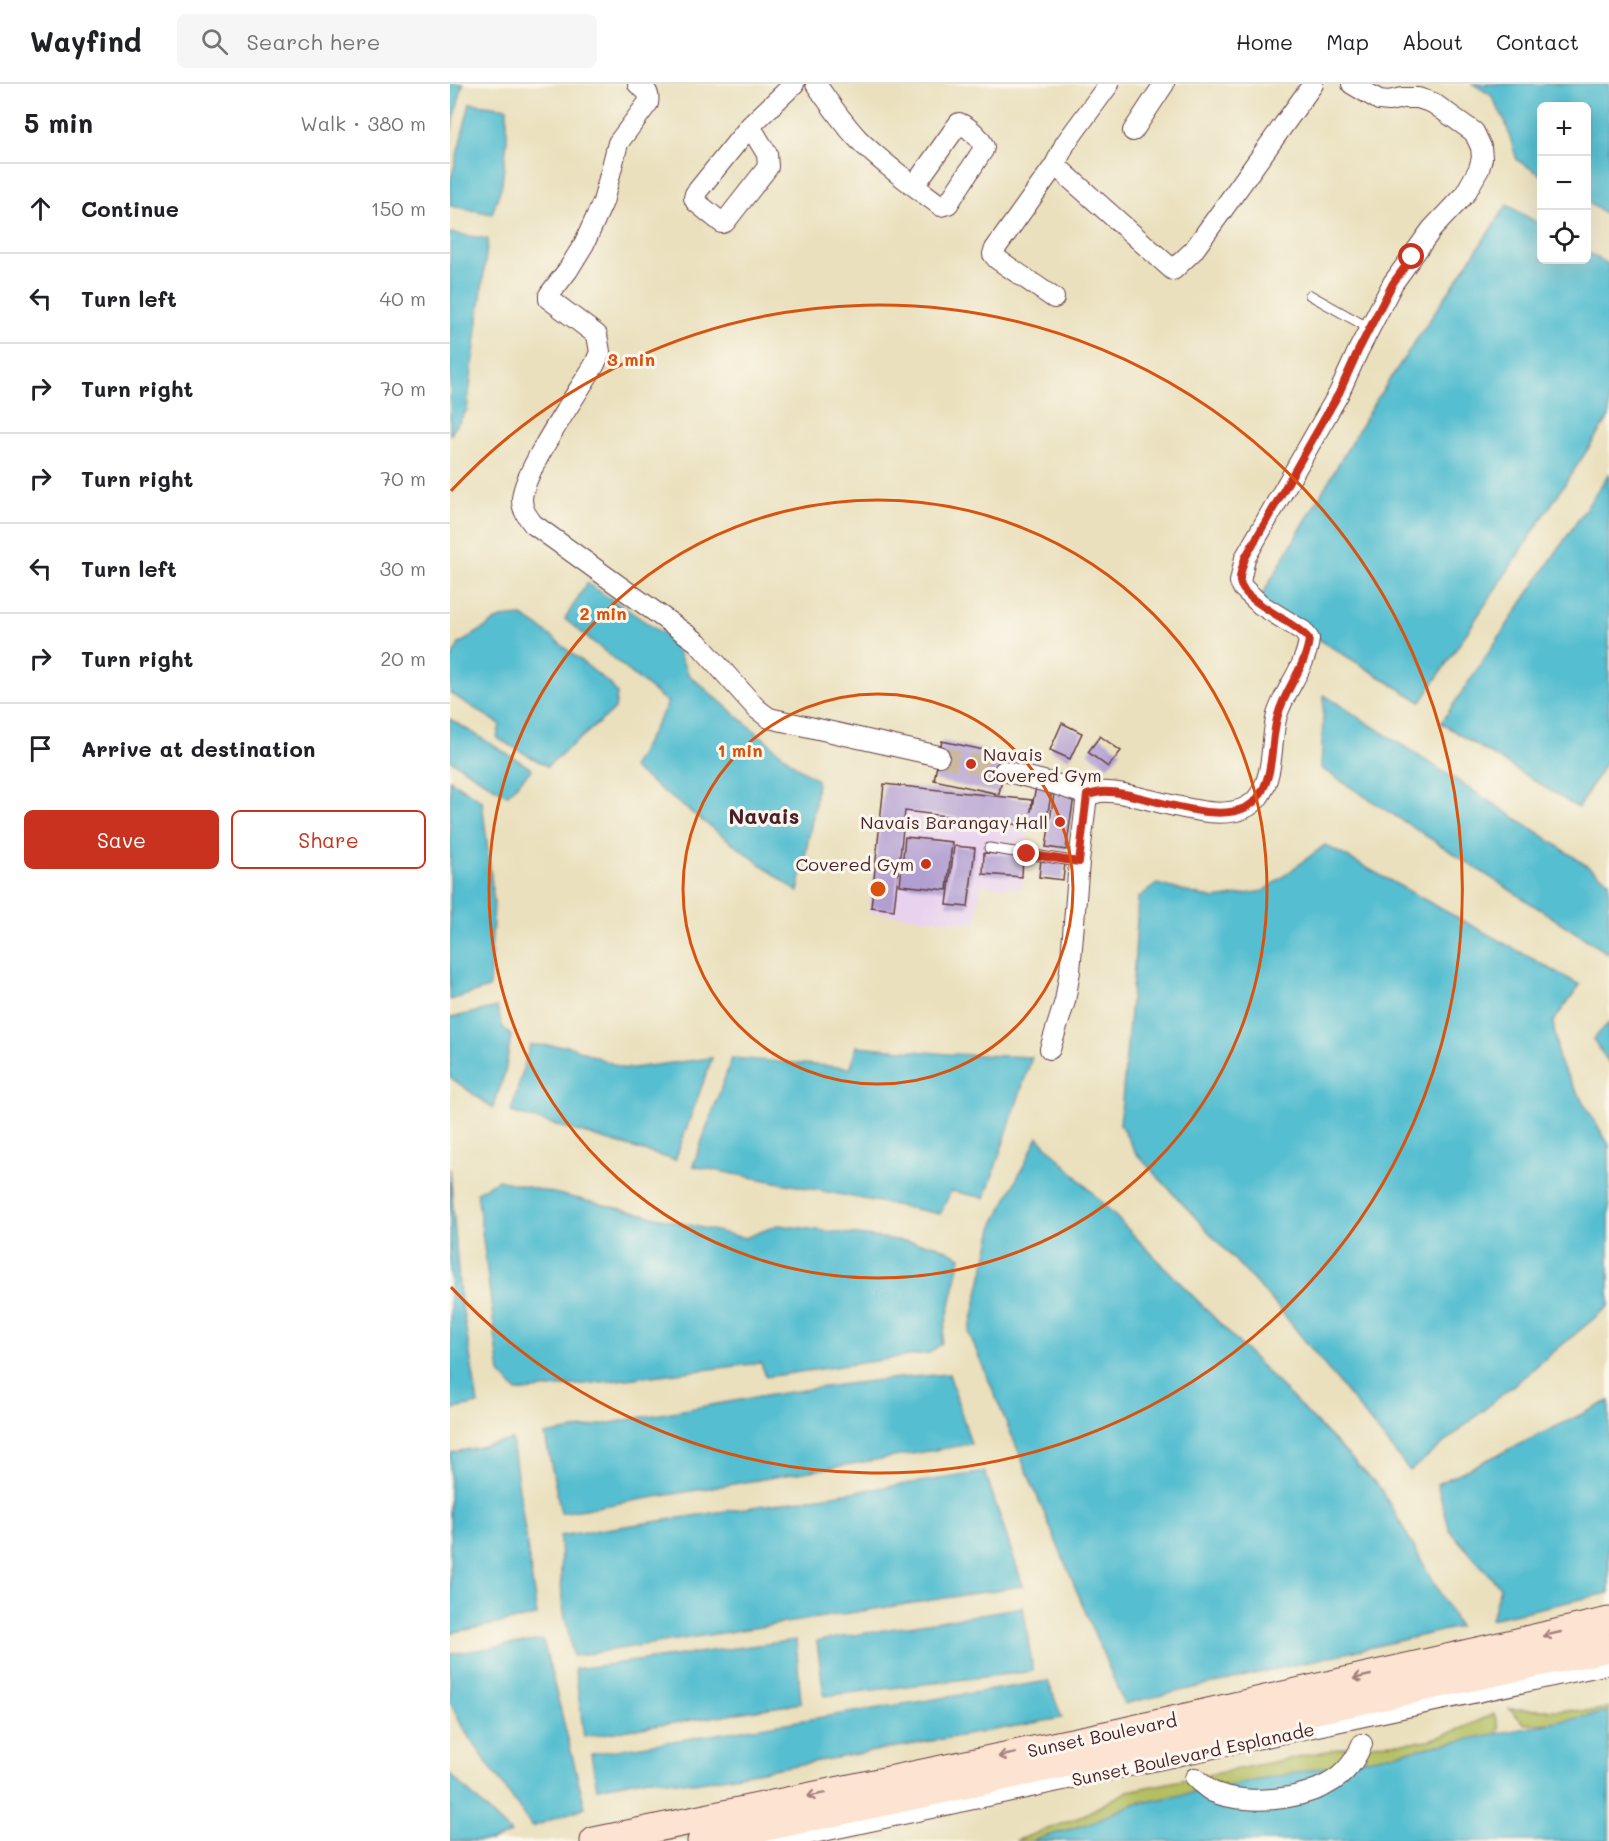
<!DOCTYPE html>
<meta charset="utf-8">
<style>
body{margin:0;font-family:Mali,sans-serif;background:#f6f6f6;color:#202124}
.controls{position:absolute;right:18px;top:18px;display:grid;overflow:hidden;border-radius:9px;box-shadow:0 6px 24px #0002}
.controls button{width:54px;height:54px;display:grid;place-items:center;padding:0;border:0;border-bottom:2px solid #e0e0e0;background:#fff;color:#202124;font:30px sans-serif}
.stop{position:absolute;width:18px;height:18px;margin:-14px;border:4px solid #c8321e;border-radius:50%;background:#fff}
.stop.end{background:#c8321e;border-color:#fff;box-shadow:0 2px 6px #0008}
.list{margin:0;padding:0;list-style:none}
h2{display:flex;justify-content:space-between;align-items:center;height:78px;margin:0;padding:0 24px;font-size:26px}
h2 small{font-size:20px;font-weight:400;color:#757577}
.list li{display:grid;grid-template-columns:39px 1fr auto;gap:18px;align-items:center;box-sizing:border-box;height:90px;padding:0 24px;border-top:2px solid #e0e0e0}
.list b{display:block;font-size:22px;white-space:nowrap}
.list em{font-size:20px;font-style:normal;color:#757577}
.actions{display:flex;gap:12px;padding:18px 24px}
.actions a{flex:1;padding:14px 0;border:2px solid #c8321e;border-radius:9px;text-align:center;font-size:21px;color:#c8321e}
.actions .main{background:#c8321e;color:#fff}
.icon{flex:none;width:33px;height:33px;fill:none;stroke:currentColor;stroke-width:2;stroke-linecap:round;stroke-linejoin:round}
.map{position:relative;flex:none;width:1159px;height:1757px;overflow:hidden}
header{display:flex;align-items:center;gap:36px;box-sizing:border-box;height:84px;padding:0 30px;background:#fff;border-bottom:2px solid #e0e0e0}
header strong{font-size:28px}
nav{display:flex;gap:33px;margin-inline-start:auto;font-size:21px}
.search{width:420px;height:54px;background:#f6f6f6;display:flex;align-items:center;gap:15px;box-sizing:border-box;padding:0 21px;border-radius:9px;color:#757577;font-size:22px}
main{display:flex}
aside{flex:1;background:#fff}
.map>svg:first-child{display:block}
</style>
<header>
<strong>Wayfind</strong>
<div class="search"><svg class="icon" aria-label="search" viewBox="0 0 24 24"><circle cx="10" cy="10" r="6"/><path d="M15 15l6 6"/></svg>Search here</div>
<nav><a>Home</a><a>Map</a><a>About</a><a>Contact</a></nav>
</header>
<main>
<aside>
<h2>5 min<small>Walk · 380 m</small></h2>
<ul class="list">
<li><svg class="icon" aria-label="ahead" viewBox="0 0 24 24"><path d="M12 20V5M6 11l6-6 6 6"/></svg><div><b>Continue</b></div><em>150 m</em></li>
<li><svg class="icon" aria-label="left" viewBox="0 0 24 24"><path d="M17 20v-9H6M10 6l-5 5 5 5"/></svg><div><b>Turn left</b></div><em>40 m</em></li>
<li><svg class="icon" aria-label="right" viewBox="0 0 24 24"><path d="M7 20v-9h11M14 6l5 5-5 5"/></svg><div><b>Turn right</b></div><em>70 m</em></li>
<li><svg class="icon" aria-label="right" viewBox="0 0 24 24"><path d="M7 20v-9h11M14 6l5 5-5 5"/></svg><div><b>Turn right</b></div><em>70 m</em></li>
<li><svg class="icon" aria-label="left" viewBox="0 0 24 24"><path d="M17 20v-9H6M10 6l-5 5 5 5"/></svg><div><b>Turn left</b></div><em>30 m</em></li>
<li><svg class="icon" aria-label="right" viewBox="0 0 24 24"><path d="M7 20v-9h11M14 6l5 5-5 5"/></svg><div><b>Turn right</b></div><em>20 m</em></li>
<li><svg class="icon" aria-label="arrive" viewBox="0 0 24 24"><path d="M6 21V4h12l-3 4 3 4H6"/></svg><div><b>Arrive at destination</b></div></li>
</ul>
<div class="actions"><a class="main">Save</a><a>Share</a></div>
</aside>
<div class="map">
<svg width="1159" height="1757" viewBox="0 0 1159 1757">
<rect width="100%" height="100%" fill="#fbf7ec"/>
<filter id="ink" filterUnits="userSpaceOnUse"><feTurbulence type="fractalNoise" baseFrequency=".0167" numOctaves="2"/><feDisplacementMap in="SourceGraphic" scale="12" xChannelSelector="R" yChannelSelector="G"/><feConvolveMatrix kernelMatrix="1 2 1 2 8 2 1 2 1" color-interpolation-filters="sRGB"/></filter>
<filter id="wash" filterUnits="userSpaceOnUse"><feTurbulence type="fractalNoise" baseFrequency=".008" numOctaves="4" result="noise"/><feDisplacementMap in="SourceGraphic" scale="24" xChannelSelector="R" yChannelSelector="G"/><feGaussianBlur stdDeviation="1.35" result="paint"/><feColorMatrix in="noise" values="0 0 0 0 0 0 0 0 0 0 0 0 0 0 0 0 0 1.4 0 .05"/><feComposite in="paint" operator="in"/></filter>
<g filter="url(#wash)">
<rect width="100%" height="100%" fill="#eae0bd"/>
<path fill="#e9d2ee" d="M434,700L582,716L572,805L531,801L526,840L419,828Z"/>
<g fill="#b3bf61" stroke="#7e6f46" stroke-width="1.5">
<path d="M1159,1623V1643L1110,1639L1075,1640L1059,1625L1142,1627Z"/>
<path d="M1044,1630L1049,1644L1041,1658L707,1731L695,1716L681,1721L664,1757H565L630,1733L678,1707L912,1660C934,1659 957,1660 978,1656C1001,1651 1023,1639 1044,1630Z"/>
</g>
<g fill="#54bed0" stroke="#4f6e7e" stroke-width="1.5">
<path d="M0,0H13L0,50Z"/>
<path d="M1023,0H1159V132L1137,118L1136,22H1092L1091,91L1067,76L1055,37L1041,11Z"/>
<path d="M20,19L57,24V55L52,100L42,130L0,122V99Z"/>
<path d="M1057,121L1091,141L1092,176H1136L1137,168L1159,181V333L971,618L808,518L926,316Z"/>
<path d="M0,149L38,155L17,326L0,351Z"/>
<path d="M1159,390V673L1128,724L991,639Z"/>
<path d="M137,499L221,555L239,591L346,682L367,696L365,721L348,808L182,684L218,619L115,535Z"/>
<path d="M72,532L88,542L161,601L167,610L165,625L97,682L47,654L50,640L0,609V577L9,560L50,534Z"/>
<path d="M874,611L1084,746L1159,797V870L871,684Z"/>
<path d="M0,635L82,685L57,711L0,676Z"/>
<path d="M0,696L32,717L44,819L39,904L0,916Z"/>
<path d="M875,761L1130,901L1103,938L1109,978L1159,1061V1222L960,1387L826,1221L686,1069L670,1040L685,872L688,814L707,800L765,815L814,807Z"/>
<path d="M47,923L52,942L61,952L55,988L43,1024L0,993V934Z"/>
<path d="M1159,939V979L1143,955Z"/>
<path d="M80,961L119,962L175,985L262,974L225,1076L61,1028Z"/>
<path d="M406,962L498,970L582,973L535,1114L501,1107L490,1130L243,1082L282,974L401,984Z"/>
<path d="M588,1053L931,1405L1009,1543L674,1620L519,1249L544,1140Z"/>
<path d="M0,1083L9,1203L28,1320L0,1326Z"/>
<path d="M48,1096L295,1154L328,1141L486,1161L511,1173L491,1260L479,1269L316,1293L311,1279L67,1308L50,1289L27,1108Z"/>
<path d="M499,1290L521,1360L111,1429L95,1351C229,1327 364,1299 499,1290Z"/>
<path d="M1159,1317V1509L1041,1535L1050,1503L1000,1447L987,1400Z"/>
<path d="M62,1356L87,1532L0,1549V1369Z"/>
<path d="M535,1388L573,1502L123,1572L112,1518L110,1452Z"/>
<path d="M573,1523L583,1587L374,1612L367,1557Z"/>
<path d="M93,1556L135,1723L82,1743L13,1644L0,1618V1570Z"/>
<path d="M346,1556L351,1619L134,1653L125,1585Z"/>
<path d="M598,1597L612,1634L244,1699L199,1694L147,1704L141,1670Z"/>
<path d="M1159,1628V1757H581L640,1739L681,1721L701,1717Z"/>
<path d="M0,1690L61,1749L41,1757H0Z"/>
</g>
<g id="blocks">
<g fill="#b29fd1">
<path d="M612,639L632,649L620,675L600,666Z"/>
<path d="M650,652L671,667L658,683L638,668Z"/>
<path d="M492,657L557,671L549,710L484,696Z"/>
<path d="M587,698L603,701L595,744L455,727L444,826L421,823L434,700L582,716L581,728Z"/>
<path d="M604,710L624,712L616,766L596,763Z"/>
<path d="M455,753L502,758L497,806L450,801Z"/>
<path d="M504,762L525,764L518,823L497,821Z"/>
<path d="M534,769L573,772L572,793L533,790Z"/>
<path d="M591,776L615,779L613,796L589,793Z"/>
</g>
</g>
</g>
<g filter="url(#ink)">
<use href="#blocks" fill-opacity="0" stroke="#623c41" stroke-width="1.5"/>
<g fill="none" stroke-linecap="round" stroke-linejoin="round">
<path stroke="#cab9a0" stroke-width="20" stroke-dasharray="20 10" stroke-linecap="butt" d="M489,672L554,687"/>
<g stroke="#623c41" stroke-width="11">
<g id="lane">
<path d="M860,211L919,244"/>
<path d="M539,764L629,778"/>
</g>
</g>
<g stroke="#623c41" stroke-width="22">
<g id="street">
<path d="M188,0C196,6 200,9 198,19L168,59L153,118L134,160L118,186L99,211V215L147,251L150,268L145,280C129,307 73,387 72,415C72,426 77,432 83,440L247,558L307,625L319,634L489,672"/>
<path d="M366,0C379,19 392,38 408,55C432,79 464,102 491,122L498,120L533,66L534,63C530,53 519,43 509,39L464,102"/>
<path d="M300,42L317,70L318,83L275,138L272,139L246,118L244,114L245,110L300,42L344,0"/>
<path d="M683,47L714,0"/>
<path d="M605,81L723,186L743,167L863,0"/>
<path d="M604,214L547,175L543,170L545,165L605,81L615,60L659,0"/>
<path d="M554,687L605,700L637,711L629,778L620,887L615,917L600,965"/>
<path d="M637,711C642,710 646,709 651,708C691,705 781,753 809,712C825,689 820,657 827,631C835,605 856,583 859,555L853,547L811,521L793,504L790,498L795,474L889,309L908,267L943,199L982,145L1015,110L1029,85L1032,74L1031,63L1024,48L983,19L968,14H952L939,17L929,16L902,0"/>
<path d="M745,1694C750,1698 757,1705 763,1708C799,1723 868,1716 895,1687C903,1679 908,1670 912,1660"/>
<path d="M326,1757L1159,1580"/>
</g>
</g>
<g stroke="#623c41" stroke-width="29">
<g id="secondary">
<path d="M144,1757L670,1648L1159,1537"/>
<path d="M251,1757L1159,1564"/>
</g>
</g>
<use href="#lane" stroke="#fff" stroke-width="9"/>
<use href="#street" stroke="#fff" stroke-width="20"/>
<use href="#secondary" stroke="#fde3d1" stroke-width="27"/>
</g>
<defs><path id="oneway-shaft" d="M-6 0H5M1.5-3L5.5 0L1.5 3" fill="none" stroke-width="1.6" stroke-linecap="round" stroke-linejoin="round" transform="scale(1.5)"/></defs>
<g stroke="#a4817e">
<use href="#oneway-shaft" transform="translate(1102 1550) rotate(167)"/>
<use href="#oneway-shaft" transform="translate(912 1593) rotate(167)"/>
<use href="#oneway-shaft" transform="translate(557 1671) rotate(168)"/>
<use href="#oneway-shaft" transform="translate(366 1711) rotate(168)"/>
</g>
</g>
<g fill="none" stroke-linecap="round" stroke-linejoin="round" filter="url(#ink)">
<path stroke="#c8321e" stroke-width="8" d="M577,770L629,778L637,711C642,710 646,709 651,708C691,705 781,753 809,712C825,689 820,657 828,631C835,605 856,583 859,555C845,537 793,518 790,498C789,490 793,482 795,474L889,309L908,267L943,199L962,173"/>
</g>
<g fill="none" stroke="#d8530f" stroke-width="3">
<circle cx="428" cy="805" r="195"/>
<circle cx="428" cy="805" r="389"/>
<path d="M1 407A584 584 0 1 1 1 1203"/>
</g>
<g fill="#c8321e" stroke="#fbf7ec" stroke-width="2">
<circle cx="521" cy="680" r="6"/>
<circle cx="610" cy="738" r="6"/>
<circle cx="476" cy="780" r="6"/>
</g>
<g text-anchor="middle" dominant-baseline="central" stroke-width="6" stroke-linejoin="round" paint-order="stroke">
<g font-size="18" fill="#4a1f2b" stroke="#fbf7ec" text-anchor="end">
<text x="533" y="670" text-anchor="start">Navais<tspan x="533" dy="21">Covered Gym</tspan></text>
<text x="598" y="738">Navais Barangay Hall</text>
<text x="464" y="780">Covered Gym</text>
</g>
<g font-size="18" fill="#4a1f2b" stroke="#fbf7ec">
<text transform="translate(652 1651) rotate(-12)">Sunset Boulevard</text>
<text transform="translate(743 1670) rotate(-12)">Sunset Boulevard Esplanade</text>
</g>
<g font-size="21" font-weight="bold" fill="#4a1f2b" stroke="#fbf7ec">
<text x="314" y="731">Navais</text>
</g>
</g>
<circle cx="428" cy="805" r="9" fill="#d8530f" stroke="#fbf7ec" stroke-width="3"/>
<g font-size="18" text-anchor="middle" font-weight="bold" fill="#d8530f" stroke="#fbf7ec" stroke-width="6" stroke-linejoin="round" paint-order="stroke">
<text x="181" y="282">3 min</text>
<text x="153" y="536">2 min</text>
<text x="290" y="673">1 min</text>
</g>
</svg>
<div class="controls">
<button>+</button>
<button>−</button>
<button><svg class="icon" aria-label="locate" viewBox="0 0 24 24"><circle cx="12" cy="12" r="6"/><path d="M12 2v4M12 18v4M2 12h4M18 12h4"/></svg></button>
</div>
<div class="stop" style="left:962px;top:173px"></div>
<div class="stop end" style="left:577px;top:770px"></div>
</div>
</main>
